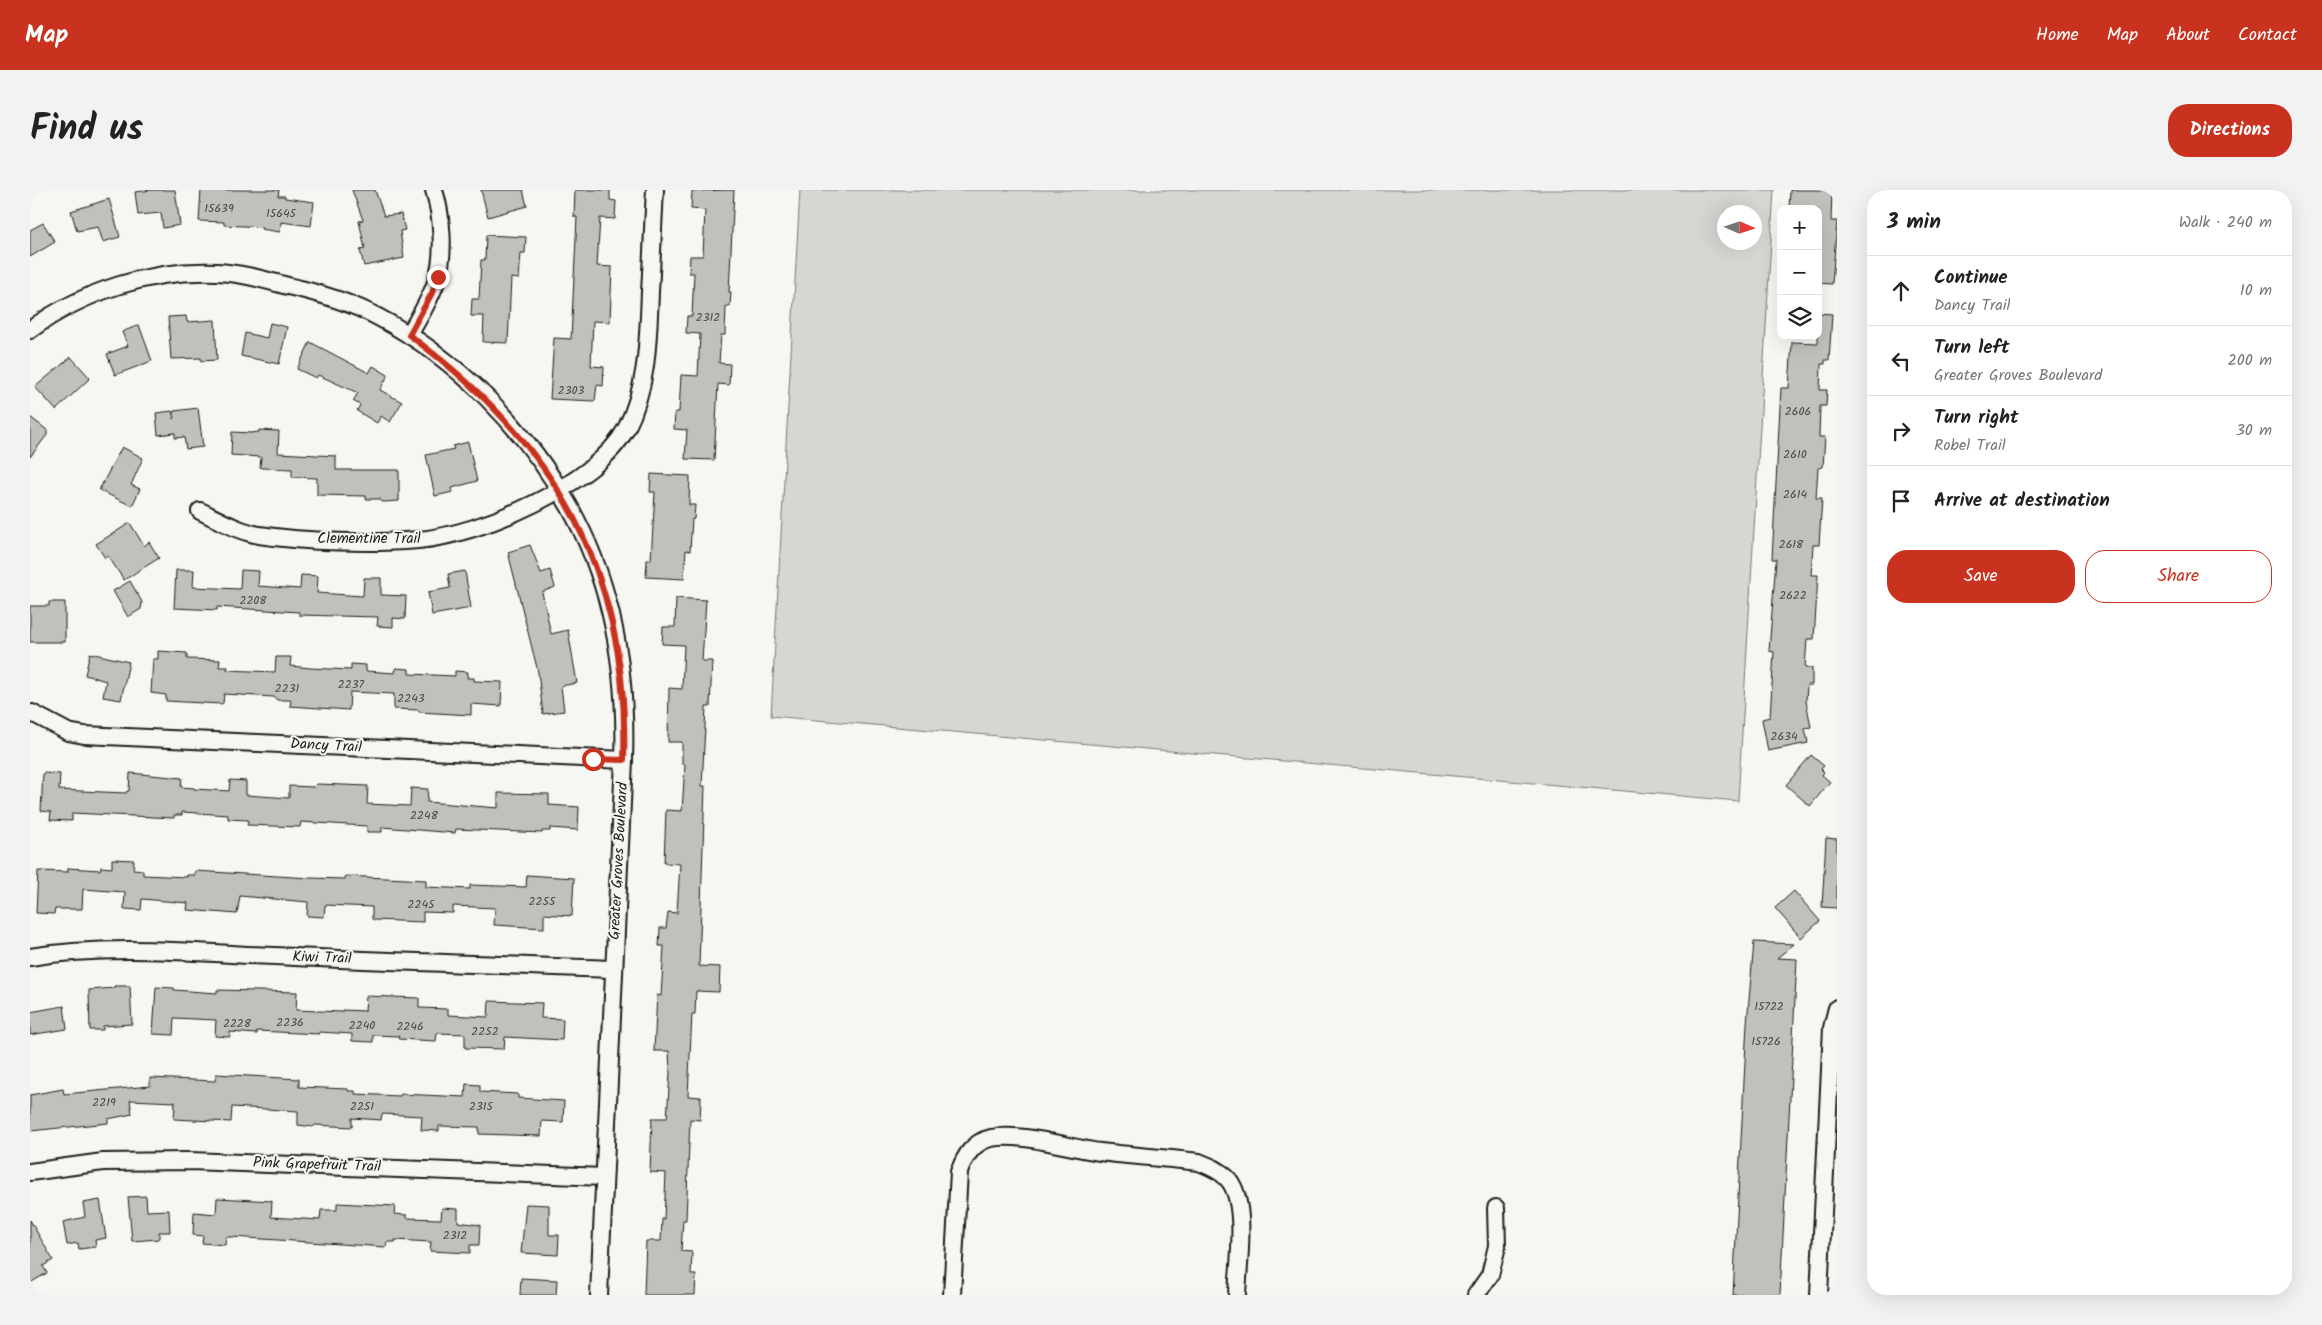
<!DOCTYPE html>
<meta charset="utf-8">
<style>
body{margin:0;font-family:Kalam,sans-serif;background:#f2f2f2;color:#222}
.controls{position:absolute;right:15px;top:15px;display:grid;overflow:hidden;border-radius:10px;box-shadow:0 5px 20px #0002}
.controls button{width:45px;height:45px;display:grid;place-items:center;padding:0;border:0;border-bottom:1px solid #e0e0e0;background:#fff;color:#222;font:25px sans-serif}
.compass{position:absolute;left:1687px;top:15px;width:45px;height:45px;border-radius:50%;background:#fff;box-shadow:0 5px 20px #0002;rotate:93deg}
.stop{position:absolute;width:15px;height:15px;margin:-11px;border:4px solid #c8321e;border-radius:50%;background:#fff}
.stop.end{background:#c8321e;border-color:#fff;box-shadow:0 1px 5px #0008}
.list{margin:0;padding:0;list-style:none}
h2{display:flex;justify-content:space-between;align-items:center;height:65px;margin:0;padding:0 20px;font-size:21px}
h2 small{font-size:16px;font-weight:400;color:#767676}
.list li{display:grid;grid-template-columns:32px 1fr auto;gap:15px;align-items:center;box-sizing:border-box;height:70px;padding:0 20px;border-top:1px solid #e0e0e0}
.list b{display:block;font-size:19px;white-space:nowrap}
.list p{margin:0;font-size:16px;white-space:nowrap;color:#767676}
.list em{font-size:16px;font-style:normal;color:#767676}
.actions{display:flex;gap:10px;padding:15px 20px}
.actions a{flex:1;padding:11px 0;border:1px solid #c8321e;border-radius:20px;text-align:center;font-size:18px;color:#c8321e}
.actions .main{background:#c8321e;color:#fff}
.icon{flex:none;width:28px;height:28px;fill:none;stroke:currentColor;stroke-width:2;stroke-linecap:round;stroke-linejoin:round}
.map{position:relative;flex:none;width:1807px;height:1105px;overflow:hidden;border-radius:20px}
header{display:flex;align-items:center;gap:30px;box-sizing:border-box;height:70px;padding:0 25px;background:#c8321e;color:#fff}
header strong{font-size:24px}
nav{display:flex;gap:28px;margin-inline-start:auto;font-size:18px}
.intro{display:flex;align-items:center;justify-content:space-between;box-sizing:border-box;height:120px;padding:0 30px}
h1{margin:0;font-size:35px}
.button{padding:12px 22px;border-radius:20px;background:#c8321e;color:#fff;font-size:18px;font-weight:700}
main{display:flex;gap:30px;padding:0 30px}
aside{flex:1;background:#fff;border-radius:20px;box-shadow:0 5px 20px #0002}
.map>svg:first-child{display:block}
</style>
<header>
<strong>Map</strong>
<nav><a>Home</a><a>Map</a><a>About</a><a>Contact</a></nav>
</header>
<div class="intro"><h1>Find us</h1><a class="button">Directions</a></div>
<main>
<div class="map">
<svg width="1807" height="1105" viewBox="0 0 1807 1105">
<rect width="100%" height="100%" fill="#f6f6f2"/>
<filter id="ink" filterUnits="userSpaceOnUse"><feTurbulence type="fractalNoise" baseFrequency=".02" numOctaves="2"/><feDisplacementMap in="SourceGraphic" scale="10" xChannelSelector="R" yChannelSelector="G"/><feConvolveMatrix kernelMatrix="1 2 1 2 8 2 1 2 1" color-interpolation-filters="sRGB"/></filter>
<g filter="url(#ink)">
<path fill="#d6d6d2" stroke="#797977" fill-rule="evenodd" d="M770,0H1744L1708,611L741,526ZM1694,22H1724V52H1694Z"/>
<g fill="#c0c0bd" stroke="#1c1c1c">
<path d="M122,0H145L150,35L133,38L131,23L108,25L105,2Z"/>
<path d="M171,0H249L248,6H255V8L284,12L281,36L251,32L250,42L231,39L232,37L194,35V32L169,31Z"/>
<path d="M322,0H345L354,26L371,24L375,40L370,41L374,68L334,76L330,60L335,59L329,31L333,30Z"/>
<path d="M451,0H493L497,16L458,27Z"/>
<path d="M545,0H580V10L586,11L585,29L570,28L567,76L582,77L580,132L563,131L561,176L574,177L573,196L567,195L565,211L520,209L524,148L541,149L547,27H544Z"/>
<path d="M704,0L699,102H701L700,116H696L695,145H691L689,173L700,174L699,195L688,194L684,270L655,269L657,240L644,239L645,222H649L651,185L668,186L670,144L656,143L657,126H662L664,83H659L660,66H673L675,20L661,19L662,1Z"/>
<path d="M1760,0H1802L1801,31H1807L1802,94L1788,93V19H1759Z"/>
<path d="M79,9L90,47L73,52L68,37L47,41L41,21Z"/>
<path d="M13,33L25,52L0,67V40Z"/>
<path d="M456,45L496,47L495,63H491L489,89L481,88L478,153L453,152L454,126H441L442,109H449L451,70H455Z"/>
<path d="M1788,123L1802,124L1799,170H1795V174H1791L1790,200H1797L1796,216H1790L1789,247H1795L1793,277L1788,278L1786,308H1792L1790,339L1789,355H1783L1781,385H1788L1784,449H1777L1775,478H1782V495H1777L1776,511L1781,537L1775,538L1778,553L1738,561L1732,529L1740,527L1744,462L1739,461L1746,369H1742L1751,198H1759L1762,152L1788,153Z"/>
<path d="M156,126L157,132L185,130L187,170L171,171V168L141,169L138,127Z"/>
<path d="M240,133L257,137L249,174L211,166L215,143L237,148Z"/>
<path d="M109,135L122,171L85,185L77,164L98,156L92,142Z"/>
<path d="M280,152L339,183L343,176L358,185L350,200L372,212L360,232L351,226L347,233L327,221L330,215L323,211L328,203L288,185L286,188L267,179Z"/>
<path d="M41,167L60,188L26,220L5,197Z"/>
<path d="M168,218L173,257L156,259L154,247L145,248V243L128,245L126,223L142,221L144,229V221Z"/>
<path d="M0,227L17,240V245L0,267Z"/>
<path d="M229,240L249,241L248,263L306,266V280H369V311L354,312L350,311V309H336V306L287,305V288L262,287V279L232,278L230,277L231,267L201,265L202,242L221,243L229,242Z"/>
<path d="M438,252L447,291L422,298L423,302L405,306L396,265L424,259L423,256Z"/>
<path d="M92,257L113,268L101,295L110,299L102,316L69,300Z"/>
<path d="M621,284L660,286L659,315H665L664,329H662L660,361L656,360L654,389L616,387L617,370H621L625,302H620Z"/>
<path d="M100,333L114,356L119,352L129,368L94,390L78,366L75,368L66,354Z"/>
<path d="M500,355L511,383L520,380L525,397L512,402L521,444L538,440L547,493L531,496L534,521L513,524L508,482L478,362Z"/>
<path d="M146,380H164L163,397L210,399L211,380L229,381L228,396L270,399L271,385L288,386L287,403L333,406L334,388H351V405L376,406L375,429L363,428V437L347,436L348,427L269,425V422L187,417V420L144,418Z"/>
<path d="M435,381L441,418L402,425L398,402L420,398L418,384Z"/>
<path d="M100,391L112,412L111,419L98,427L83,401Z"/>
<path d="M646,408L676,410L672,471H682L680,517H676L672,596H675L669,776L690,777L689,802L666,801L665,824H662L658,906L671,907L670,930L660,929L656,1030H653L651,1061L662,1062L661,1085H666L665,1105H614L616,1051H631L632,1029H634L636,983L620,982L622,928H637L640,883L639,861H624L627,805L631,806L634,756H629L630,738H636L638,722L647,723L650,674L634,673L636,620L652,621L655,574H652V552H638L639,498L652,499L654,455L632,454L633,437H645Z"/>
<path d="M19,412H35V452H0V416H19Z"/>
<path d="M128,461L157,463V469L190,470L189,477H198L197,480L245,482L246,467H261L260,476L280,478L321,480V474L336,475V481L365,483L366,478L379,479V484L425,486V481L438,482L437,488H444V491L472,492L471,516L441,514V525L389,522V520L364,519V504L320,502L319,520L260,516L261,510H247L244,507L194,504L193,513L191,514L136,511V505L121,503L123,469H128Z"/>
<path d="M60,463L99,472L91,510L73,507L76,491L55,485Z"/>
<path d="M1781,565L1794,576L1791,579L1794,582L1792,585L1800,592L1780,616L1756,595Z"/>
<path d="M13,583L30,584L29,600L73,602L96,603L97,601H99L100,583L152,588L151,597L164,598V599L199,601L200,590L216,591V605L259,608V596L284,597L287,594L338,596L337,614L380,616L381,598L398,599L397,612L468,618V603L519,604V615L549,617L548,640L520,638V641H512V643L426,639L425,643L352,637V642H337V636L319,635L271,632L270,637L217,635L218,630L198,629V625L152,622V625H144V628L42,623V631L20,630L21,622L11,621Z"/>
<path d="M1796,648L1807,649V718L1792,717Z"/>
<path d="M82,669L104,670L103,679L113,680V685L157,687V685H165V681L280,688L315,689V686L376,689L396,690V697L440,699V695L496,697L497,685L544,688L542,726L514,724V738L464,735L465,718L423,716V723L393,722V732L344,730L342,729V717L295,715L294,727L277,726L278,712L210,706L207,724L157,720L158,713L112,709L111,720L94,719L95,702L53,699L52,719H25L24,724L6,723L8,681L38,682V678L70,680L71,677L82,678Z"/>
<path d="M1764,701L1790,731L1771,748L1745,718Z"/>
<path d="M1724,752L1764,754L1747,768L1767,769L1750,1105H1703L1717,833Z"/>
<path d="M84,796H100L102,834L73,836V840H60L59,800L84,798Z"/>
<path d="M126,797L144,798V800L187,803V800L267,802L266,820L312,822V820L335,821L336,806L389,808V818L418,819V825L458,827L459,811L512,813L511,828L533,829L532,850L475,847L474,859L435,858V844L407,843L406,851L368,849L369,846L343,845V852L322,851V844L289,842V844L227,841V844L200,842V847L185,846L186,830L144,828L143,845L123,844Z"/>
<path d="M34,816L37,839L0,845V822Z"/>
<path d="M186,884L269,889V897L318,899V901H325V904L370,906L371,904L435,907L436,894L450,895V902L488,904V908L534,911L533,932L512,931L511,946L449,944V937L409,936V941L391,940L392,926L352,924L351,930L322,928V937L285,935L283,937L268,935V921L202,917L201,932L144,929L145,912L100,910L102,924L78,929V933L0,941V905L33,899L34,904L120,896V888L185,891Z"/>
<path d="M116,1006L117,1021L139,1020L140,1042H129V1049L102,1051L98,1007Z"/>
<path d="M187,1008L242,1011L241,1027L290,1030L291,1020H307V1013L365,1016L364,1024L377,1025V1028L411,1029L412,1018L428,1019V1032L450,1035L449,1055H440V1063L400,1061L401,1052L365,1050V1052H357L356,1057L202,1047H196L195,1055L172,1053L173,1046L163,1045L164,1022L186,1024Z"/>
<path d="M70,1010L76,1048L65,1050L66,1057L49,1059L48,1053L37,1055L33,1032L55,1027L53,1013Z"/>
<path d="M496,1014L519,1015V1045H529L528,1065L491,1063Z"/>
<path d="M0,1030L23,1070L13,1076L17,1083L0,1093Z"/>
<path d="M491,1088L527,1090L526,1105H490Z"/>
</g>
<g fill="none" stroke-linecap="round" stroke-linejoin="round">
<g stroke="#1c1c1c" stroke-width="20">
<g id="minor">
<path d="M0,140C53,101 122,79 187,82C211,83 235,90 258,96C289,103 320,112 348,127C427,168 496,239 539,316C583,394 597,482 594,570L569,1105"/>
<path d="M379,145C389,127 401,109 407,89C415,63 412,26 404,0"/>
<path d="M170,321C189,330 208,341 229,345C276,352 341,354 388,350C450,345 566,295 596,239C618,196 618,149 620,102C622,68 623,34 625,0"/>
<path d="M2,523L38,542L54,545L594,570"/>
<path d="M0,767C88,753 177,764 265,767C371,772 478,775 584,779"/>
<path d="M0,982L73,972L160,971L574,987"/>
<path d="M922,1105L929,982C935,966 943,952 961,948C990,942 1040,958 1070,962C1103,966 1136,968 1169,972C1179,976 1188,979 1196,987C1219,1008 1208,1075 1207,1105"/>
<path d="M1446,1105L1460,1085L1467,1056L1466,1018"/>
<path d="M1789,1105L1802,838L1807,818"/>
</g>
</g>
<use href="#minor" stroke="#f6f6f2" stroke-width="16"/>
</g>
</g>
<g fill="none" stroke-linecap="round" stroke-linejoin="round" filter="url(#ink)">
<path stroke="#c8321e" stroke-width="6" d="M408,87L402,103L379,145C527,253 600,385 594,570L563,569"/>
</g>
<g text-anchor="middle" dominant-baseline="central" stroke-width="4" stroke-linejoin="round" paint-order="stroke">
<g font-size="12" fill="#454544">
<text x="189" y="18">15639</text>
<text x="251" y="23">15645</text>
<text x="678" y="127">2312</text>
<text x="541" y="200">2303</text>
<text x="1768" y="221">2606</text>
<text x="1765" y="264">2610</text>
<text x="1765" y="304">2614</text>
<text x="1761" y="354">2618</text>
<text x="1763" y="405">2622</text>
<text x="223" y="410">2208</text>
<text x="321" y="494">2237</text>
<text x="257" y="498">2231</text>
<text x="381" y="508">2243</text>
<text x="1754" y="546">2634</text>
<text x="394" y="625">2248</text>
<text x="512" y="711">2255</text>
<text x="391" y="714">2245</text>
<text x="1739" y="816">15722</text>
<text x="260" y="832">2236</text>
<text x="207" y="833">2228</text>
<text x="332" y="835">2240</text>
<text x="380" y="836">2246</text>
<text x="455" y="841">2252</text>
<text x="1736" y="851">15726</text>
<text x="74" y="912">2219</text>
<text x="332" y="916">2251</text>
<text x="451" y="916">2315</text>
<text x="425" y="1045">2312</text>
</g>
<g font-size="15" fill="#1c1c1c" stroke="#f6f6f2">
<text x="339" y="349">Clementine Trail</text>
<text transform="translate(296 556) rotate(3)">Dancy Trail</text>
<text transform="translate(589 671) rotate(-87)">Greater Groves Boulevard</text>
<text transform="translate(292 768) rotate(2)">Kiwi Trail</text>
<text transform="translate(287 975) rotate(2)">Pink Grapefruit Trail</text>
</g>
</g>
</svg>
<div class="controls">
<button>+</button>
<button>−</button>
<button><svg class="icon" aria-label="layers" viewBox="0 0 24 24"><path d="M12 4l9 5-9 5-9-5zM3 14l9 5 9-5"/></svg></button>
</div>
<svg class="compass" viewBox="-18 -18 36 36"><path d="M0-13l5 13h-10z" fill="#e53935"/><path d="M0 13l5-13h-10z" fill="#767676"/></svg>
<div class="stop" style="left:563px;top:569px"></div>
<div class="stop end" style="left:408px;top:87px"></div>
</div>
<aside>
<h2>3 min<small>Walk · 240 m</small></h2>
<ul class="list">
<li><svg class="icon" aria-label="ahead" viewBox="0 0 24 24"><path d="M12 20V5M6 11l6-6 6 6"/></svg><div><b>Continue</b><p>Dancy Trail</p></div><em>10 m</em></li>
<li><svg class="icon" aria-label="left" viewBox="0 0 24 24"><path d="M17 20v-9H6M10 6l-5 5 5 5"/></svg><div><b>Turn left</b><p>Greater Groves Boulevard</p></div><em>200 m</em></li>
<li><svg class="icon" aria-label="right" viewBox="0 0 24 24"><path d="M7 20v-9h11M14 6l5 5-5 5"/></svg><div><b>Turn right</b><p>Robel Trail</p></div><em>30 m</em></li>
<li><svg class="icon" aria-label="arrive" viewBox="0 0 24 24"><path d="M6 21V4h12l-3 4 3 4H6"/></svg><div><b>Arrive at destination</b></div></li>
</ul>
<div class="actions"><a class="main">Save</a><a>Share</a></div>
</aside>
</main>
